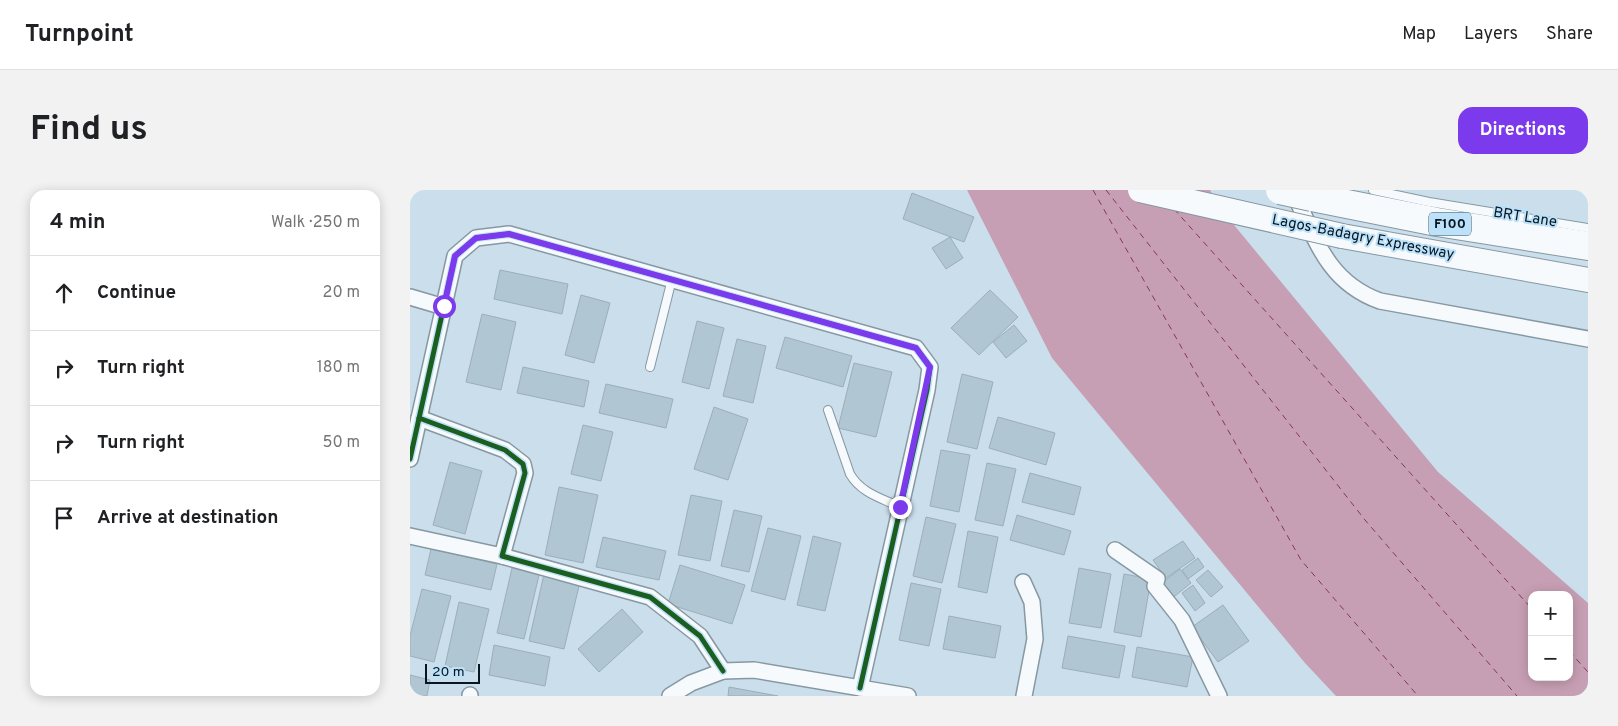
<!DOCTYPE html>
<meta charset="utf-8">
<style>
body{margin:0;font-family:Overpass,sans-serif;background:#f2f2f2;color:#202124}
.controls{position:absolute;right:15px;bottom:15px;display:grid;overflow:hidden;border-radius:10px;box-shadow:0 2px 12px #0003}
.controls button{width:45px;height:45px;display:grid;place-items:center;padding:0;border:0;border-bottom:1px solid #e0e0e0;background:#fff;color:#202124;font:25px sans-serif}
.scale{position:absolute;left:15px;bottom:12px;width:55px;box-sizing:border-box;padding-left:5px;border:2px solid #061721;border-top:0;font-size:14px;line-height:18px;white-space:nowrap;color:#061721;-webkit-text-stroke:4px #bde1f8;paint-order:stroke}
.stop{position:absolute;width:15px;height:15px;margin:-11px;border:4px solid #7c3aed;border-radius:50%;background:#fff}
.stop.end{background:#7c3aed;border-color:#fff;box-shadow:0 1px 5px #0008}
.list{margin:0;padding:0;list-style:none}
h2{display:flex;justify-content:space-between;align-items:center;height:65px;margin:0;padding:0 20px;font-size:21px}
h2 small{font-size:16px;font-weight:400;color:#757577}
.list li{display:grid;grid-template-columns:32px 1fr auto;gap:15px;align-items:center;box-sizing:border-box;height:75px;padding:0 20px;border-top:1px solid #e0e0e0}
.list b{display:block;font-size:19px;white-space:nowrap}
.list em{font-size:16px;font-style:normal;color:#757577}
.icon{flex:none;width:28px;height:28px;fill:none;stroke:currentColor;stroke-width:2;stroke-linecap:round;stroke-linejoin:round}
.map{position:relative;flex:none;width:1178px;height:506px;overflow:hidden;border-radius:15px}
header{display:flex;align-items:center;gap:30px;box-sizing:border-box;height:70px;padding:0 25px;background:#fff;border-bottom:1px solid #e0e0e0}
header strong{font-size:24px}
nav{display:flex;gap:28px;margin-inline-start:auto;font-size:18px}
.intro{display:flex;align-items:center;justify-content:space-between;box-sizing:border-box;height:120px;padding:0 30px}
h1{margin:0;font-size:35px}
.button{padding:12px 22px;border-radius:15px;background:#7c3aed;color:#fff;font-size:18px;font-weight:700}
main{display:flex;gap:30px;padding:0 30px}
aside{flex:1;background:#fff;border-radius:15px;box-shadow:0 2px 12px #0003}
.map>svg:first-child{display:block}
</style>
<header>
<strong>Turnpoint</strong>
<nav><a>Map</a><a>Layers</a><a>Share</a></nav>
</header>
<div class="intro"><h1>Find us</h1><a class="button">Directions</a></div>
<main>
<aside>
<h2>4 min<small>Walk · 250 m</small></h2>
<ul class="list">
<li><svg class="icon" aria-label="ahead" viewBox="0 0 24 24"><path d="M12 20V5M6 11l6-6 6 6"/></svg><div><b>Continue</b></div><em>20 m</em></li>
<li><svg class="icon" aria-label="right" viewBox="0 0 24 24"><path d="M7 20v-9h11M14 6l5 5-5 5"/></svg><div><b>Turn right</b></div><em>180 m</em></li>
<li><svg class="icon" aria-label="right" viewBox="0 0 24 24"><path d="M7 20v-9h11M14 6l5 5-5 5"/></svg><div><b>Turn right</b></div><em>50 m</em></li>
<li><svg class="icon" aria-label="arrive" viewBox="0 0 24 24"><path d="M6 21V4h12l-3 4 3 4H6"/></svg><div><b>Arrive at destination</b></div></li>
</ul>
</aside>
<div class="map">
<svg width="1178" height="506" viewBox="0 0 1178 506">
<rect width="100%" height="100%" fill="#cadeeb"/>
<path fill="#c79fb4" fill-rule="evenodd" d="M557,0H800L810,18L1028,282L1178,413V506H926L895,473L642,168ZM1122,405H1159V487H1122Z"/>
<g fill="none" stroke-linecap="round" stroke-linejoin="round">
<g stroke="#873659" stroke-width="1" stroke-dasharray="6 5" stroke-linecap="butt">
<path d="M683,0L891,370L1008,506"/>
<path d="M696,0L955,330L1107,506"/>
<path d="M764,19L1122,419"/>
<path d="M1159,461L1178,482"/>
</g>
</g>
<g fill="#b0c6d3" stroke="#9caeb9">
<path d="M502,3L564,27L554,52L493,29Z"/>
<path d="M540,47L553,68L536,79L522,58Z"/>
<path d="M90,80L158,94L152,124L84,109Z"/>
<path d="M580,100L608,127L569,165L541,138Z"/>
<path d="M171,105L200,113L184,173L155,165Z"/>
<path d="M72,124L106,132L91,200L56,192Z"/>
<path d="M287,131L314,138L299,199L272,192Z"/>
<path d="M604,135L617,151L596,168L583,152Z"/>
<path d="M375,147L442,166L433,197L366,178Z"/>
<path d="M327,149L356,156L343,213L313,206Z"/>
<path d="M444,173L482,182L466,247L428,238Z"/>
<path d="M113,177L179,191L174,217L107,203Z"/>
<path d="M552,184L583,192L567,259L537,252Z"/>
<path d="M196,194L263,209L256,238L189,223Z"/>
<path d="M304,217L338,229L318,290L284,279Z"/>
<path d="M588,227L645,243L636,275L579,258Z"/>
<path d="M173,235L203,242L191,291L161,284Z"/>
<path d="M531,260L560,265L549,322L520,316Z"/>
<path d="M40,272L72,281L55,344L23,335Z"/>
<path d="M577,273L606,279L593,336L565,330Z"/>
<path d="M620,283L671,297L664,325L612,312Z"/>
<path d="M149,297L188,305L173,373L135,365Z"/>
<path d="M281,305L312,311L300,371L268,365Z"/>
<path d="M324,320L352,326L339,382L311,376Z"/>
<path d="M607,325L661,341L654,365L600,350Z"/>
<path d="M516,327L546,334L532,393L503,386Z"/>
<path d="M358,338L391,346L375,410L341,401Z"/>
<path d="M558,341L588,347L577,403L548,397Z"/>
<path d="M403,346L431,353L415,421L387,415Z"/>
<path d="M193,347L256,361L249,390L186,377Z"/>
<path d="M773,351L785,368L756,388L743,370Z"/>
<path d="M21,359L87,374L81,400L15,385Z"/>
<path d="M788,368L794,377L778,389L772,380Z"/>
<path d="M270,375L335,395L322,434L258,414Z"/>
<path d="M102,378L129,385L114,449L87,443Z"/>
<path d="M669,378L701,384L691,438L659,433Z"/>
<path d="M770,379L781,393L760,410L749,395Z"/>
<path d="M798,380L813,397L801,407L786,390Z"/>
<path d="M134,384L170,392L154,459L119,451Z"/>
<path d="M714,384L741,389L731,447L704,442Z"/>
<path d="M501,393L531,399L519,456L489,450Z"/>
<path d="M783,395L795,413L785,421L772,403Z"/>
<path d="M12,399L41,406L24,472L0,466V446Z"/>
<path d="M49,412L79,419L64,482L35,476Z"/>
<path d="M813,415L839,451L808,472L782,437Z"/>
<path d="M212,419L233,442L189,482L168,459Z"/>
<path d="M539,426L591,436L585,468L533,459Z"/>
<path d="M658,446L715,456L709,488L652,478Z"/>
<path d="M84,455L140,467L135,496L79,485Z"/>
<path d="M727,457L783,467L777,497L722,487Z"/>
<path d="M0,485L20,490L17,506H0Z"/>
<path d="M319,497L368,506H318Z"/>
</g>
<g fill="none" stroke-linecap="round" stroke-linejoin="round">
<g stroke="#8798a3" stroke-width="10">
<g id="service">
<path d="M963,0L1019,12L1178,38"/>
<path d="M240,177L262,89"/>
<path d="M418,220L440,284C451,303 471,308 490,317"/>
</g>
</g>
<g stroke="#8798a3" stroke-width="18">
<g id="minor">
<path d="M883,1C905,48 917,92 970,111L1178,149"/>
<path d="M0,107L34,117"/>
<path d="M9,228L95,260L113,274L115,283L92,366L240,407L290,446L313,481"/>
<path d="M0,269L45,66L66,48L99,44L506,158L520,177L517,200L450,498"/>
<path d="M0,346L92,366"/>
<path d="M705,360L747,389L745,396L772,430L809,506"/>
<path d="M613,392L622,412L625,449L614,506"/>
<path d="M60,505V506"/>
<path d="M260,506L281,493L313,481L344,480L498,506"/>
</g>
</g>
<g stroke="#8798a3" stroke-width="26">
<path id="primary" d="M932,46L1178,90"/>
</g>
<g stroke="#8798a3" stroke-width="30">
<path id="motorway" d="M902,7L1027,32L1178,56"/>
</g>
<use href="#service" stroke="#f7fafc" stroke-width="8"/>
<use href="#minor" stroke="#f7fafc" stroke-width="15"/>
<use href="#primary" stroke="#f7fafc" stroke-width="24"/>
<use href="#motorway" stroke="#f7fafc" stroke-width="28"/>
<g stroke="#8798a3" stroke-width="26" stroke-linecap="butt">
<path id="primary-bridge" d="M730,0L932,46"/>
</g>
<g stroke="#8798a3" stroke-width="30" stroke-linecap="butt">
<path id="motorway-bridge" d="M870,0L902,7"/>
</g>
<use href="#primary-bridge" stroke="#f7fafc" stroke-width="24"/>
<use href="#motorway-bridge" stroke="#f7fafc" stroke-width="28"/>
<g stroke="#bde1f8" stroke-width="8">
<g id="cycleway">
<path d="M9,228L95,260L113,274L115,283L92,366L240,407L290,446L313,481"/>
<path d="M0,269L45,66L66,48L99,44L506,158L520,177L517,200L450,498"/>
</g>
</g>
<use href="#cycleway" stroke="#1b5e20" stroke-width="5"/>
</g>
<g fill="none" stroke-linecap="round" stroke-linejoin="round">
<path stroke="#7c3aed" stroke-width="6" d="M34,116L45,66L66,48L99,44L506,158L520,177L490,317"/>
</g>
<g text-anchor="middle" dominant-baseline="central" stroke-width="4" stroke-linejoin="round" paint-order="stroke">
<rect fill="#bde1f8" stroke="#3d5462" stroke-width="1" x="1019" y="22.5" width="42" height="23" rx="4"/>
<g font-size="14" font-weight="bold" fill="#061721">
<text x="1040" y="34">F100</text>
</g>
<g font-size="15" fill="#061721" stroke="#bde1f8">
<text transform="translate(1115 28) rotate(9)">BRT Lane</text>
<text transform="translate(953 48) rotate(11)">Lagos-Badagry Expressway</text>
</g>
</g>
</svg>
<div class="controls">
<button>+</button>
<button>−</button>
</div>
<div class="scale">20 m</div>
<div class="stop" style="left:34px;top:116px"></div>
<div class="stop end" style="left:490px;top:317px"></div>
</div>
</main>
